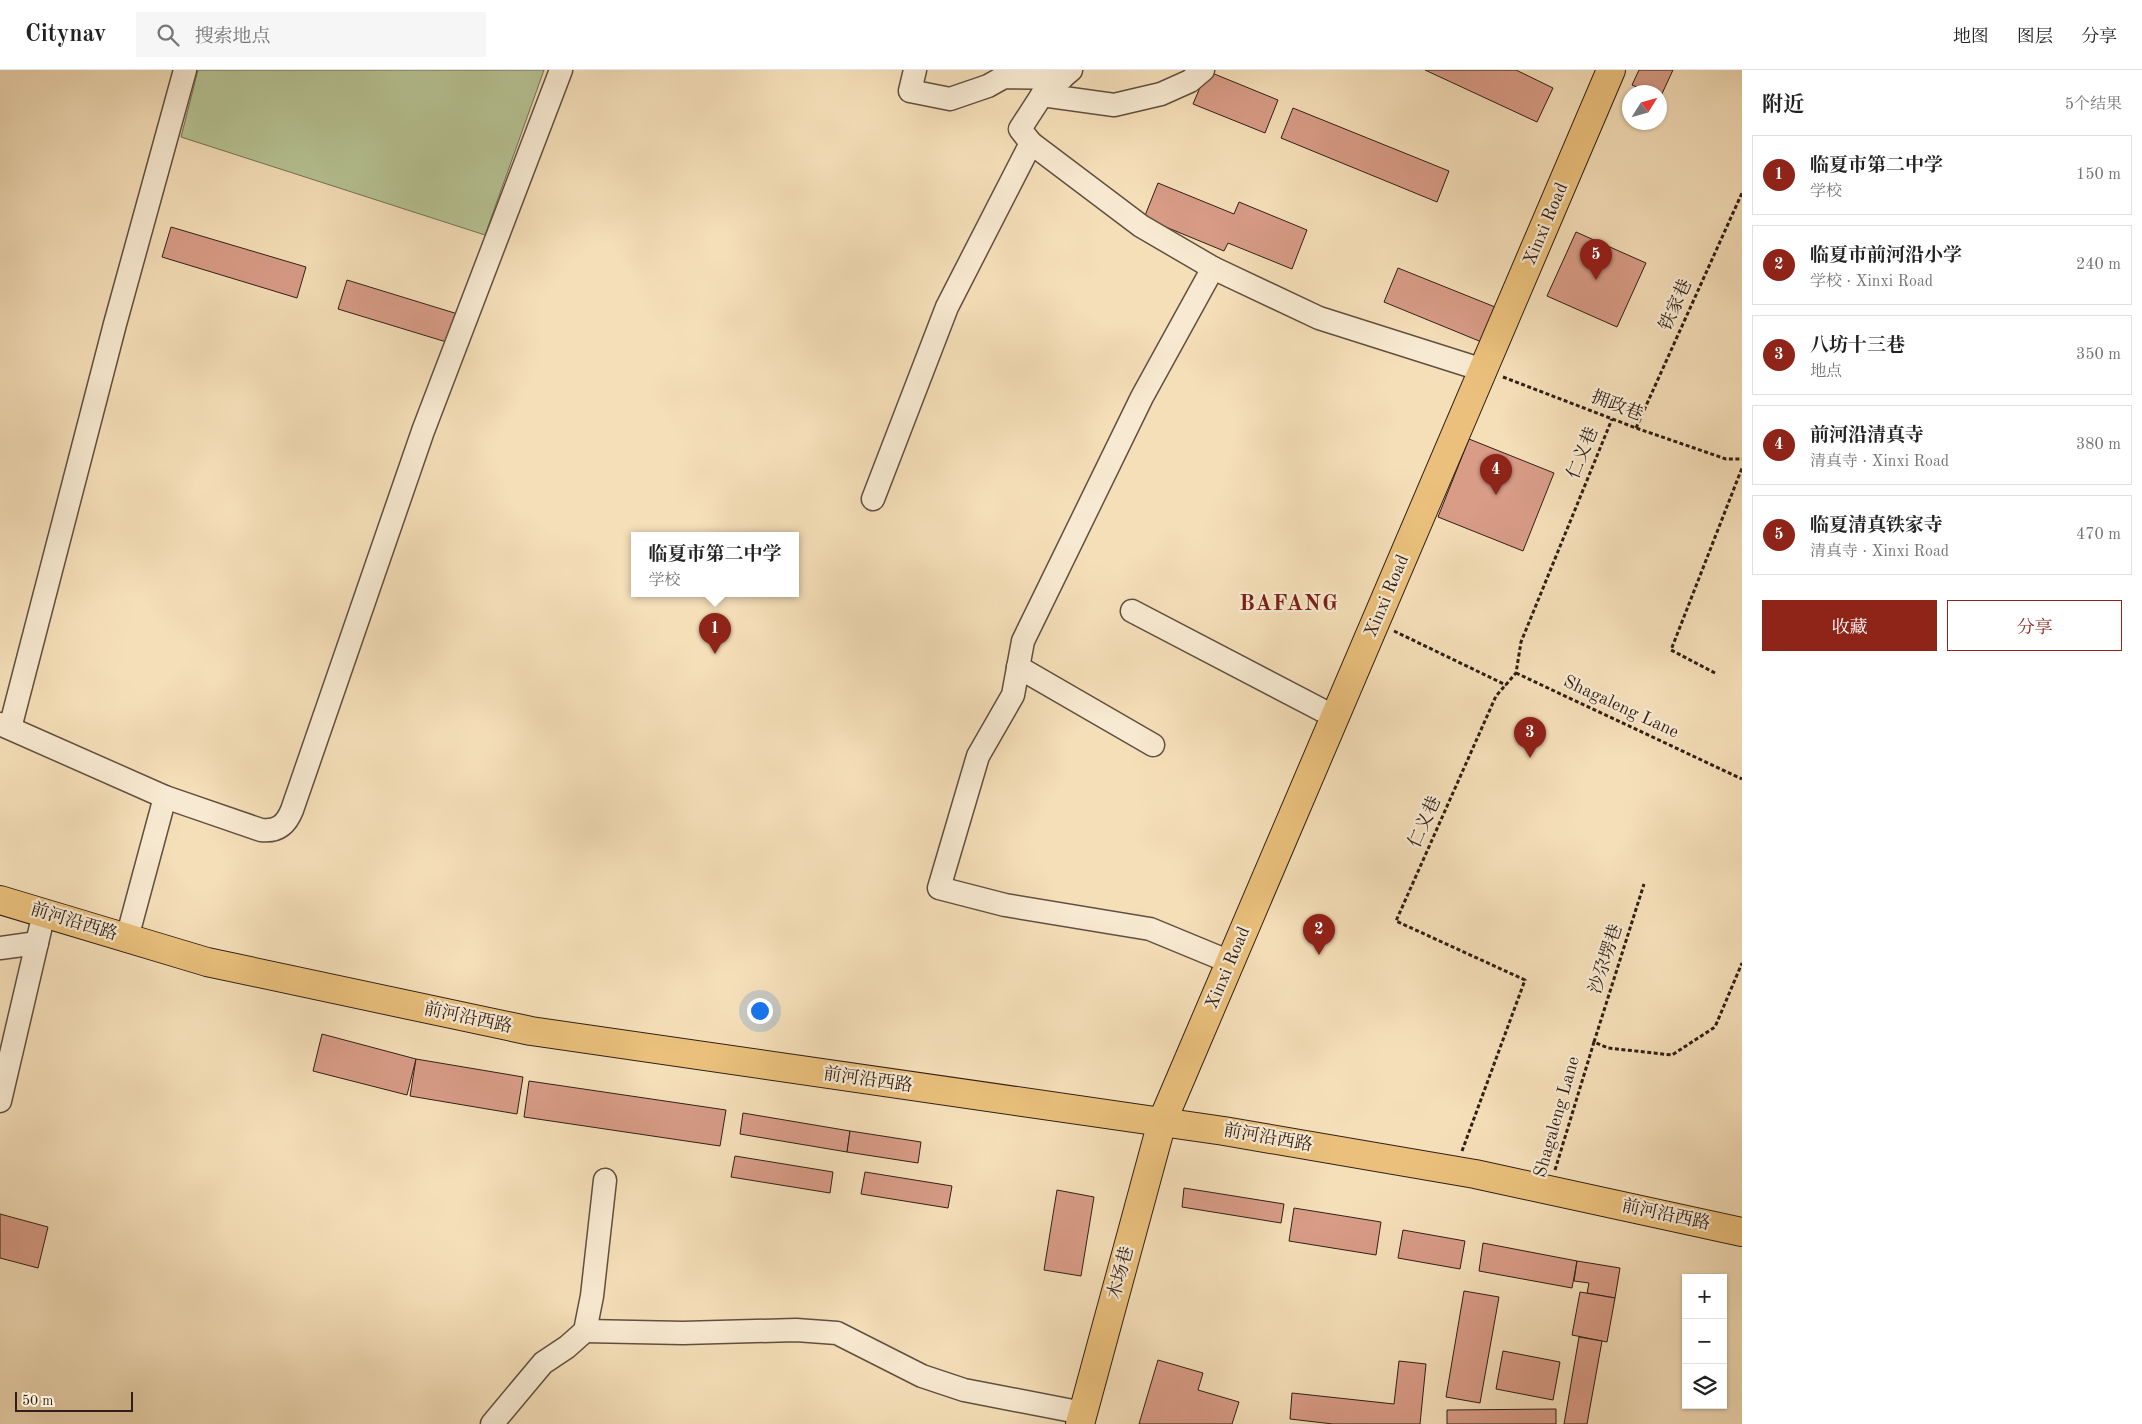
<!DOCTYPE html>
<html lang="zh">
<meta charset="utf-8">
<style>
body{margin:0;font-family:"Old Standard TT","Noto Serif SC",serif;background:#f6f6f6;color:#222}
.controls{position:absolute;right:15px;bottom:15px;display:grid;overflow:hidden;border-radius:0px;box-shadow:0 1px 4px #0004}
.controls button{width:45px;height:45px;display:grid;place-items:center;padding:0;border:0;border-bottom:1px solid #e0e0e0;background:#fff;color:#222;font:25px sans-serif}
.compass{position:absolute;left:1622px;top:15px;width:45px;height:45px;border-radius:50%;background:#fff;box-shadow:0 1px 4px #0004;rotate:53deg}
.scale{position:absolute;left:15px;bottom:12px;width:118px;box-sizing:border-box;padding-left:5px;border:2px solid #301f16;border-top:0;font-size:14px;line-height:18px;white-space:nowrap;color:#301f16;-webkit-text-stroke:4px #f8ead2;paint-order:stroke}
.you{position:absolute;left:759px;top:940px;width:18px;height:18px;margin:-12px;border:4px solid #fff;border-radius:50%;background:#1a73e8;box-shadow:0 0 0 8px #1a73e833}
.badge{display:grid;place-items:center;width:32px;height:32px;border-radius:50%;background:#8f2418;color:#fff;font-size:16px;font-weight:700}
.pin{position:absolute;translate:-50% -41px;filter:drop-shadow(0 1px 2px #0008)}
.pin::after{content:'';position:absolute;top:26px;width:18px;height:15px;background:inherit;clip-path:polygon(0 0,100% 0,50% 100%)}
.popup{position:absolute;left:631px;top:462px;width:168px;height:65px;box-sizing:border-box;display:grid;place-content:center;border-radius:0px;background:#fff;filter:drop-shadow(0 1px 4px #0005);font-size:16px;white-space:nowrap;color:#767676}
.popup b{font-size:19px;color:#222}
.popup::after{content:'';position:absolute;left:50%;top:100%;margin-left:-10px;border:10px solid transparent;border-top-color:#fff}
.list{margin:0;padding:0;list-style:none}
h2{display:flex;justify-content:space-between;align-items:center;height:65px;margin:0;padding:0 20px;font-size:21px}
h2 small{font-size:16px;font-weight:400;color:#767676}
.list li{display:grid;grid-template-columns:32px 1fr auto;gap:15px;align-items:center;box-sizing:border-box;height:80px;margin:0 10px 10px;padding:0 10px;border:1px solid #e0e0e0;border-radius:0px}
.list b{display:block;font-size:19px;white-space:nowrap}
.list p{margin:0;font-size:16px;white-space:nowrap;color:#767676}
.list em{font-size:16px;font-style:normal;color:#767676}
.actions{display:flex;gap:10px;padding:15px 20px}
.actions a{flex:1;padding:11px 0;border:1px solid #8f2418;border-radius:0px;text-align:center;font-size:18px;color:#8f2418}
.actions .main{background:#8f2418;color:#fff}
.icon{flex:none;width:28px;height:28px;fill:none;stroke:currentColor;stroke-width:2;stroke-linecap:round;stroke-linejoin:round}
.map{position:relative;flex:none;width:1742px;height:1354px;overflow:hidden}
header{display:flex;align-items:center;gap:30px;box-sizing:border-box;height:70px;padding:0 25px;background:#fff;border-bottom:1px solid #e0e0e0}
header strong{font-size:24px}
nav{display:flex;gap:28px;margin-inline-start:auto;font-size:18px}
.search{width:350px;height:45px;background:#f6f6f6;display:flex;align-items:center;gap:12px;box-sizing:border-box;padding:0 18px;border-radius:0px;color:#767676;font-size:19px}
main{display:flex}
aside{flex:1;background:#fff}
.map>svg:first-child{display:block}
</style>
<header>
<strong>Citynav</strong>
<div class="search"><svg class="icon" aria-label="search" viewBox="0 0 24 24"><circle cx="10" cy="10" r="6"/><path d="M15 15l6 6"/></svg>搜索地点</div>
<nav><a>地图</a><a>图层</a><a>分享</a></nav>
</header>
<main>
<div class="map">
<svg width="1742" height="1354" viewBox="0 0 1742 1354">
<rect width="100%" height="100%" fill="#f5dfb9"/>
<filter id="stains"><feTurbulence type="fractalNoise" baseFrequency=".004" numOctaves="4"/><feColorMatrix values="0 0 0 0 .2 0 0 0 0 .09 0 0 0 0 .02 0 0 0 .5 -.17"/></filter>
<radialGradient id="worn" r=".72"><stop offset=".6" stop-color="#630" stop-opacity="0"/><stop offset="1" stop-color="#630" stop-opacity=".3"/></radialGradient>
<path fill="#b6c394" stroke="#737155" d="M198,0H544L485,165L181,67Z"/>
<g fill="#d89c87" stroke="#301f16">
<path d="M1425,0H1516L1553,18L1537,52Z"/>
<path d="M1639,0H1673L1660,28V22H1648L1632,15Z"/>
<path d="M1207,1L1278,30L1265,63L1193,34Z"/>
<path d="M1293,38L1449,101L1437,132L1281,68Z"/>
<path d="M1158,113L1234,144L1239,132L1307,160L1292,199L1228,173L1224,181L1144,148Z"/>
<path d="M171,157L306,197L297,228L162,187Z"/>
<path d="M1576,162L1646,193L1617,257L1547,226Z"/>
<path d="M1398,198L1520,247L1506,282L1384,232Z"/>
<path d="M347,210L461,245L453,274L338,239Z"/>
<path d="M1469,369L1554,403L1523,481L1438,447Z"/>
<path d="M322,964L416,989L407,1025L313,1001Z"/>
<path d="M416,989L523,1007L517,1044L410,1026Z"/>
<path d="M529,1011L726,1040L720,1076L524,1047Z"/>
<path d="M743,1043L850,1061L847,1082L740,1064Z"/>
<path d="M850,1061L921,1072L918,1093L847,1082Z"/>
<path d="M735,1086L833,1102L830,1123L731,1107Z"/>
<path d="M865,1102L952,1116L948,1138L861,1124Z"/>
<path d="M1184,1118L1284,1134L1281,1153L1182,1137Z"/>
<path d="M1057,1120L1094,1127L1081,1206L1044,1200Z"/>
<path d="M1294,1138L1381,1152L1376,1185L1289,1171Z"/>
<path d="M0,1144L48,1157L38,1198L0,1188Z"/>
<path d="M1403,1160L1465,1171L1460,1199L1398,1188Z"/>
<path d="M1483,1173L1577,1191L1572,1218L1479,1201Z"/>
<path d="M1577,1191L1620,1198L1615,1228L1587,1223L1589,1213L1574,1211Z"/>
<path d="M1464,1221L1499,1227L1480,1333L1446,1327Z"/>
<path d="M1580,1222L1615,1228L1607,1272L1572,1265Z"/>
<path d="M1579,1267L1602,1271L1587,1354H1564Z"/>
<path d="M1503,1281L1560,1292L1553,1330L1496,1319Z"/>
<path d="M1158,1290L1203,1303L1198,1320L1239,1332L1232,1354H1139Z"/>
<path d="M1399,1291L1426,1294L1420,1354H1333L1290,1349L1292,1323L1394,1334Z"/>
<path d="M1556,1339V1354H1447V1340Z"/>
</g>
<g fill="none" stroke-linecap="round" stroke-linejoin="round">
<g stroke="#614f3f" stroke-width="25">
<g id="minor">
<path d="M915,0L910,21L950,29L988,16L1004,7L1062,8"/>
<path d="M1071,0L1042,25L1020,59L1031,73L1141,156L1213,198L1319,248L1483,300"/>
<path d="M1042,25L1114,35L1161,24L1190,11L1203,0"/>
<path d="M1213,198L1142,327L1023,571L1013,625L978,686L939,818L1005,835L1150,859L1230,892"/>
<path d="M873,429L947,237L1031,73"/>
<path d="M1132,541L1335,647"/>
<path d="M1018,597L1153,675"/>
<path d="M0,654L165,727L261,760C277,762 286,755 292,740L423,361L561,0"/>
<path d="M10,658L115,254L185,0"/>
<path d="M127,868L165,727"/>
<path d="M0,878L37,873"/>
<path d="M0,1031L44,843"/>
<path d="M585,1261L683,1263L796,1260L837,1263L922,1306L964,1320L1083,1343"/>
<path d="M492,1354L543,1293L567,1277L585,1261L592,1226L605,1110"/>
</g>
</g>
<g stroke="#301f16" stroke-width="30">
<g id="major">
<path d="M0,830L207,892L531,961L1224,1061L1475,1104L1742,1162"/>
<path d="M1080,1354L1162,1052L1611,0"/>
</g>
</g>
<g stroke="#301f16" stroke-width="3" stroke-dasharray="4 2.5" stroke-linecap="butt">
<path d="M1503,307L1636,358L1726,389H1742"/>
<path d="M1636,358L1742,123"/>
<path d="M1394,561L1506,615"/>
<path d="M1516,603L1742,709"/>
<path d="M1715,603L1671,580L1742,398"/>
<path d="M1594,972L1644,814"/>
<path d="M1462,1081L1525,910L1396,851L1496,626L1516,603L1521,572L1612,349"/>
<path d="M1555,1100L1594,972L1608,978L1672,985L1715,957L1742,893"/>
</g>
<use href="#minor" stroke="#f8ead2" stroke-width="22"/>
<use href="#major" stroke="#eac07c" stroke-width="28"/>
</g>
<g text-anchor="middle" dominant-baseline="central" stroke-width="4.5" stroke-linejoin="round" paint-order="stroke">
<g font-size="18" fill="#301f16" stroke="#f8ead2">
<text transform="translate(1546 154) rotate(-67)">Xinxi Road</text>
<text transform="translate(1676 235) rotate(-66)">铁家巷</text>
<text transform="translate(1617 336) rotate(21)">拥政巷</text>
<text transform="translate(1583 383) rotate(-68)">仁义巷</text>
<text transform="translate(1387 526) rotate(-67)">Xinxi Road</text>
<text transform="translate(1621 637) rotate(25)">Shagaleng Lane</text>
<text transform="translate(1425 752) rotate(-66)">仁义巷</text>
<text transform="translate(74 852) rotate(17)">前河沿西路</text>
<text transform="translate(1606 889) rotate(-72)">沙尕塄巷</text>
<text transform="translate(1228 898) rotate(-67)">Xinxi Road</text>
<text transform="translate(468 948) rotate(12)">前河沿西路</text>
<text transform="translate(868 1010) rotate(8)">前河沿西路</text>
<text transform="translate(1557 1047) rotate(-74)">Shagaleng Lane</text>
<text transform="translate(1268 1068) rotate(10)">前河沿西路</text>
<text transform="translate(1666 1145) rotate(12)">前河沿西路</text>
<text transform="translate(1121 1203) rotate(-75)">木场巷</text>
</g>
<g font-size="22" font-weight="bold" letter-spacing="1" fill="#7a1f14" stroke="#f8ead2">
<text x="1289" y="534">BAFANG</text>
</g>
</g>
<rect width="100%" height="100%" filter="url(#stains)"/>
<rect width="100%" height="100%" fill="url(#worn)"/>
</svg>
<div class="controls">
<button>+</button>
<button>−</button>
<button><svg class="icon" aria-label="layers" viewBox="0 0 24 24"><path d="M12 4l9 5-9 5-9-5zM3 14l9 5 9-5"/></svg></button>
</div>
<svg class="compass" viewBox="-18 -18 36 36"><path d="M0-13l5 13h-10z" fill="#e53935"/><path d="M0 13l5-13h-10z" fill="#767676"/></svg>
<div class="scale">50 m</div>
<div class="you"></div>
<div class="pin badge" style="left:715px;top:584px">1</div>
<div class="popup"><b>临夏市第二中学</b>学校</div>
<div class="pin badge" style="left:1319px;top:885px">2</div>
<div class="pin badge" style="left:1530px;top:688px">3</div>
<div class="pin badge" style="left:1496px;top:425px">4</div>
<div class="pin badge" style="left:1596px;top:210px">5</div>
</div>
<aside>
<h2>附近<small>5个结果</small></h2>
<ul class="list">
<li><span class="badge">1</span><div><b>临夏市第二中学</b><p>学校</p></div><em>150 m</em></li>
<li><span class="badge">2</span><div><b>临夏市前河沿小学</b><p>学校 · Xinxi Road</p></div><em>240 m</em></li>
<li><span class="badge">3</span><div><b>八坊十三巷</b><p>地点</p></div><em>350 m</em></li>
<li><span class="badge">4</span><div><b>前河沿清真寺</b><p>清真寺 · Xinxi Road</p></div><em>380 m</em></li>
<li><span class="badge">5</span><div><b>临夏清真铁家寺</b><p>清真寺 · Xinxi Road</p></div><em>470 m</em></li>
</ul>
<div class="actions"><a class="main">收藏</a><a>分享</a></div>
</aside>
</main>
